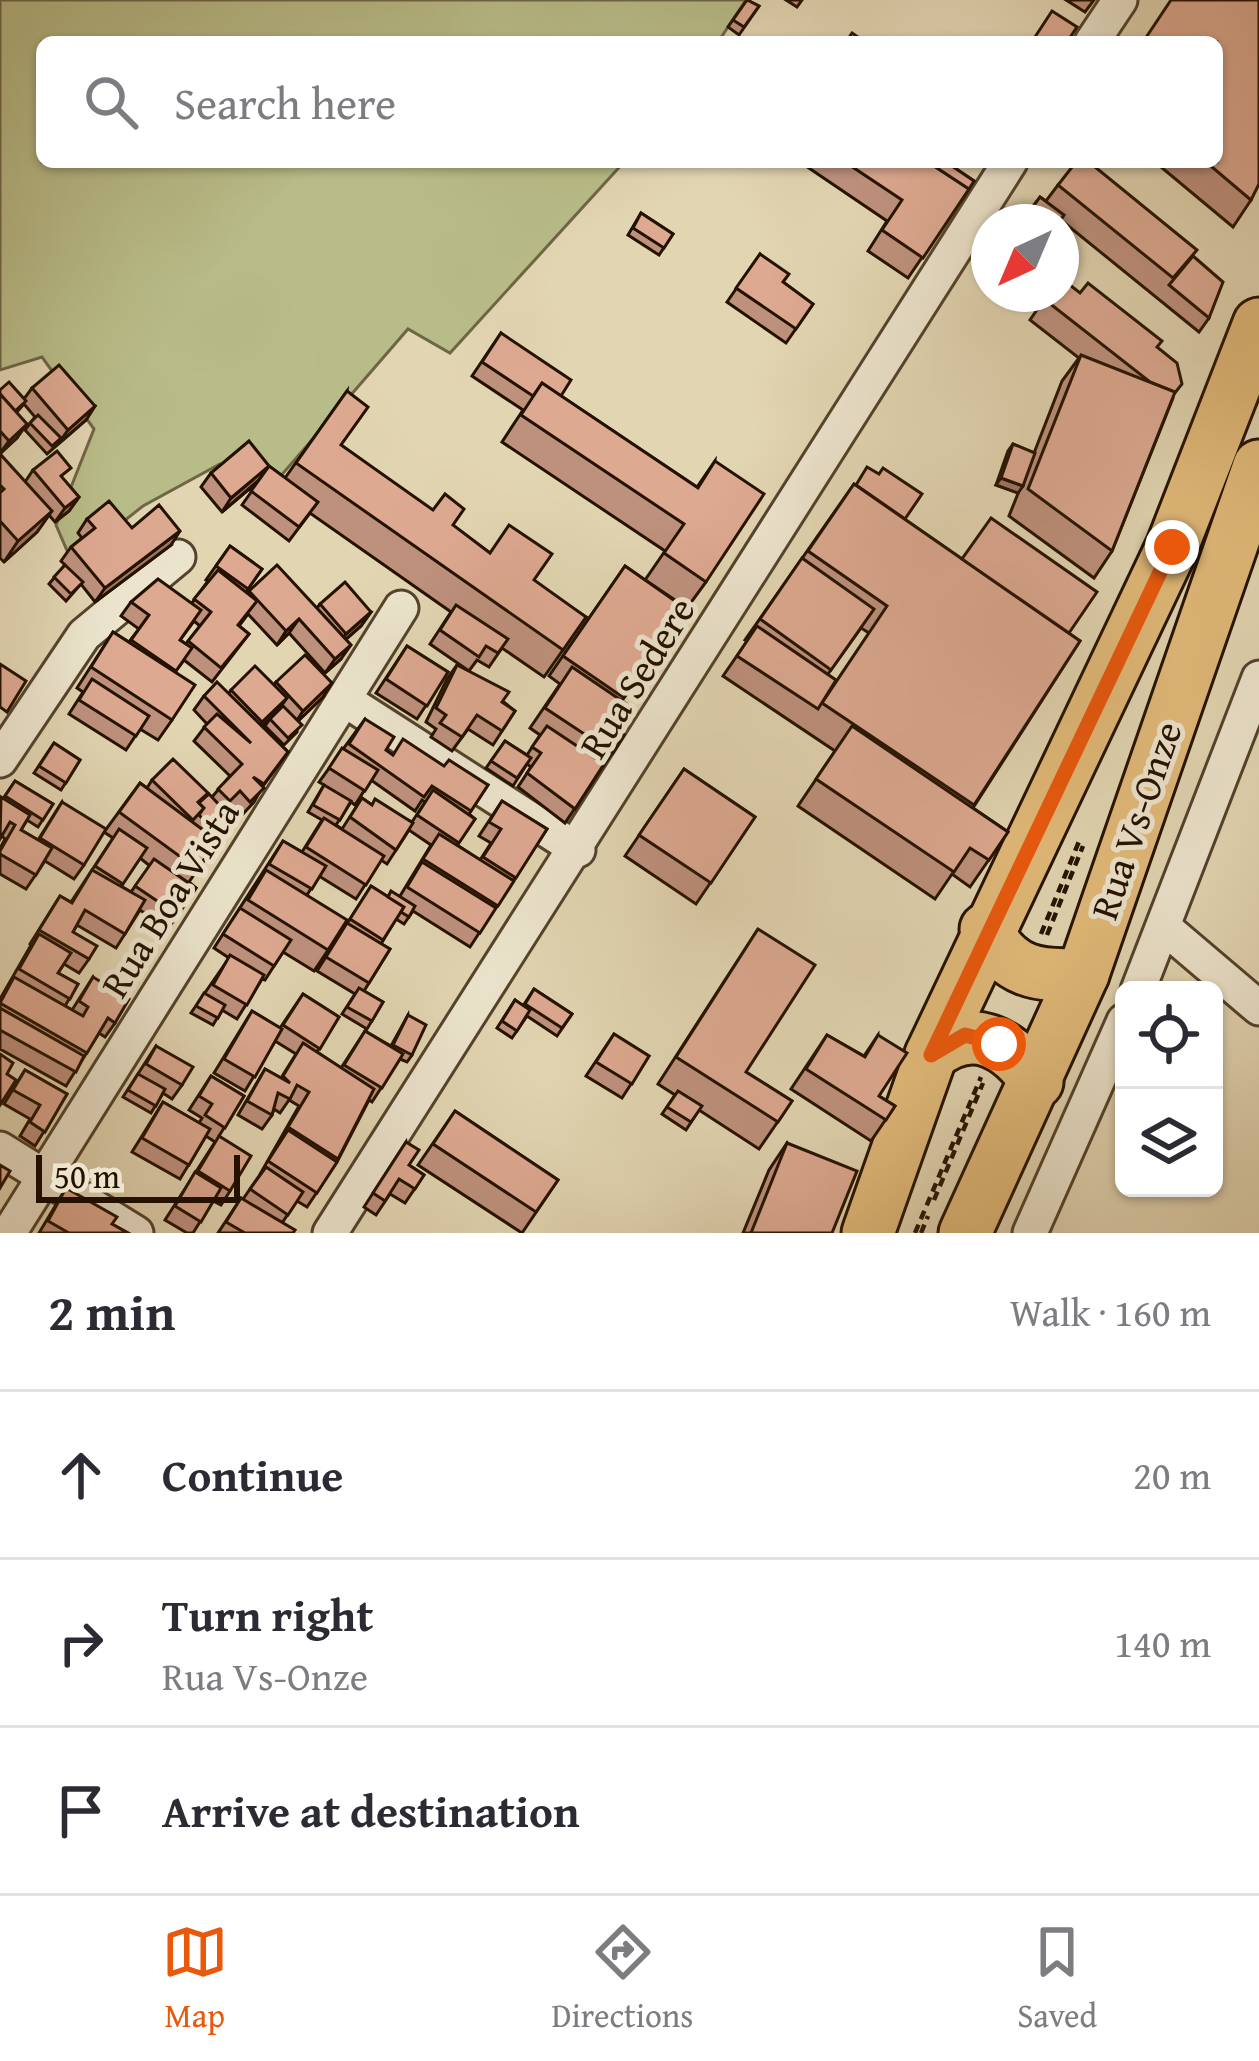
<!DOCTYPE html>
<meta charset="utf-8">
<style>
body{margin:0;font-family:"Gentium Book Plus",serif;background:#f2f2f3;color:#2b2b33}
.controls{position:absolute;right:36px;bottom:36px;display:grid;overflow:hidden;border-radius:18px;box-shadow:0 3px 9px #0004}
.controls button{width:108px;height:108px;display:grid;place-items:center;padding:0;border:0;border-bottom:3px solid #e1e1e2;background:#fff;color:#2b2b33;font:60px sans-serif}
.compass{position:absolute;left:971px;top:204px;width:108px;height:108px;border-radius:50%;background:#fff;box-shadow:0 3px 9px #0004;rotate:224deg}
.scale{position:absolute;left:36px;bottom:30px;width:204px;box-sizing:border-box;padding-left:12px;border:6px solid #241100;border-top:0;font-size:33px;line-height:42px;white-space:nowrap;color:#241100;-webkit-text-stroke:9px #ece4cd;paint-order:stroke}
.stop{position:absolute;width:36px;height:36px;margin:-27px;border:9px solid #ea580c;border-radius:50%;background:#fff}
.stop.end{background:#ea580c;border-color:#fff;box-shadow:0 3px 12px #0008}
.list{margin:0;padding:0;list-style:none}
h2{display:flex;justify-content:space-between;align-items:center;height:156px;margin:0;padding:0 48px;font-size:51px}
h2 small{font-size:39px;font-weight:400;color:#7c7c81}
.list li{display:grid;grid-template-columns:78px 1fr auto;gap:36px;align-items:center;box-sizing:border-box;height:168px;padding:0 48px;border-top:3px solid #e1e1e2}
.list b{display:block;font-size:45px;white-space:nowrap}
.list p{margin:0;font-size:39px;white-space:nowrap;color:#7c7c81}
.list em{font-size:39px;font-style:normal;color:#7c7c81}
.icon{flex:none;width:66px;height:66px;fill:none;stroke:currentColor;stroke-width:2;stroke-linecap:round;stroke-linejoin:round}
.map{position:relative;flex:none;width:1259px;height:1233px;overflow:hidden}
.search{position:absolute;background:#fff;box-shadow:0 3px 9px #0004;left:36px;right:36px;top:36px;height:132px;display:flex;align-items:center;gap:30px;box-sizing:border-box;padding:0 42px;border-radius:18px;color:#7c7c81;font-size:45px}
.sheet{height:660px;background:#fff}
nav{display:flex;justify-content:space-around;align-items:center;box-sizing:border-box;height:168px;border-top:3px solid #e1e1e2;background:#fff;font-size:33px;color:#7c7c81}
nav a{display:grid;justify-items:center;gap:6px}
nav .on{color:#ea580c}
.map>svg:first-child{display:block}
</style>
<div class="map">
<svg width="1259" height="1233" viewBox="0 0 1259 1233">
<rect width="100%" height="100%" fill="#e2d5b2"/>
<filter id="stains"><feTurbulence type="fractalNoise" baseFrequency=".00167" numOctaves="4"/><feColorMatrix values="0 0 0 0 .2 0 0 0 0 .09 0 0 0 0 .02 0 0 0 .5 -.17"/></filter>
<radialGradient id="worn" r=".72"><stop offset=".6" stop-color="#630" stop-opacity="0"/><stop offset="1" stop-color="#630" stop-opacity=".3"/></radialGradient>
<path fill="#b8bc88" stroke="#6e6644" stroke-width="3" d="M0,0H746L718,42H42V162H624L450,353L408,329L266,493L220,464L143,506L72,562L56,525L94,429L42,357L0,370Z"/>
<g fill="none" stroke-linecap="round" stroke-linejoin="round">
<g stroke="#54422c" stroke-width="39">
<g id="minor">
<path d="M1092,42L1120,0"/>
<path d="M345,700L578,850"/>
<path d="M0,760L84,635L178,557"/>
<path d="M1165,928L1259,1008"/>
<path d="M1138,990L1259,678"/>
<path d="M0,1149L136,1233"/>
<path d="M9,1233L401,608"/>
<path d="M330,1233L1010,162"/>
<path d="M1030,1233L1124,1021"/>
</g>
</g>
<g stroke="#241100" stroke-width="57">
<g id="primary">
<path d="M986,929C1008,973 1038,977 1083,974"/>
<path d="M931,1055C972,1021 1009,1042 1037,1082"/>
<path d="M868,1233L931,1055L1172,547L1259,324"/>
<path d="M965,1233L1083,974L1259,466"/>
</g>
</g>
<g stroke="#241100" stroke-width="4.5" stroke-dasharray="9 6" stroke-linecap="butt">
<path d="M1041,934L1080,839"/>
<path d="M1047,935L1083,846"/>
<path d="M934,1200L983,1083"/>
<path d="M915,1233L981,1077"/>
<path d="M921,1233L928,1216"/>
</g>
<use href="#minor" stroke="#ece4cd" stroke-width="33"/>
<use href="#primary" stroke="#e1ba79" stroke-width="51"/>
</g>
<g fill="#be917d" stroke="#241100" stroke-width="3" fill-rule="evenodd">
<path d="M747,0L759,6L739,35L728,27Z"/>
<path d="M786,0H802L797,7Z"/>
<path d="M1066,0H1094L1085,12Z"/>
<path d="M800,162H946L974,181L908,278L868,251L887,221Z"/>
<path d="M1155,162H1217L1251,200L1233,227Z"/>
<path d="M1058,185L1193,256L1209,318L1199,332L1061,220L1059,222H1026L1023,220L1040,197L1046,201Z"/>
<path d="M641,213L673,234L659,255L628,235Z"/>
<path d="M760,254L783,282L813,304L786,343L727,302Z"/>
<path d="M1048,294L1157,347L1173,398L1112,551L1094,578L1009,516L1019,491L1018,493L996,485L1008,451L1013,444L1034,453L1062,381L1079,358L1030,320Z"/>
<path d="M501,333L561,396L697,487L715,461L706,582L687,608L645,580L665,551L502,442L523,410L472,376Z"/>
<path d="M32,388L95,406L86,420L47,454L25,430L35,417L24,404L16,413L17,438L0,454V390L24,399Z"/>
<path d="M347,391L341,445L490,553L586,617L544,677L502,648L489,667L477,660L469,671L430,644L451,612L310,513L289,541L242,505L259,481L222,512L201,487L211,473L269,466L285,478Z"/>
<path d="M0,454L25,482L33,470L63,479L79,497L69,511L55,522L49,515L37,532L4,562L0,558Z"/>
<path d="M854,484L1080,641L973,808L1008,832L970,887L952,874L935,899L798,806L835,751L723,676L747,641L745,640ZM861,628L869,633L826,697L828,674Z"/>
<path d="M87,519L132,528L171,545L95,602L81,584L66,601L49,584L65,565L61,561L71,547L82,538L78,533Z"/>
<path d="M230,546L262,569L246,592L247,593L249,591L317,608L320,604L371,612L361,626L346,639L341,659L325,673L289,633L277,645L248,614L239,626L249,634L212,682L184,660L175,672L172,720L158,740L140,729L126,750L69,714L83,692L77,688L113,632L129,642L139,629L121,616L131,602L192,603L208,581L206,580ZM194,621L200,626L186,644L180,640Z"/>
<path d="M625,566L685,608L622,700L613,728L624,735L565,823L518,787L531,767L527,764L513,786L486,768L505,741L527,755L540,735L530,728L560,684L549,676Z"/>
<path d="M407,646L448,672L417,719L376,693Z"/>
<path d="M457,665L515,711L493,745L468,729L452,751L431,737L436,729L426,722L447,679Z"/>
<path d="M276,682L323,697L298,721L297,732L284,745L265,726L270,719L262,726L288,752L263,786L254,802L241,816L230,805L205,831L218,841L189,882L196,888L168,929L140,910L116,948L77,925L73,932L89,959L79,973L64,964L58,973L78,984L65,1006L72,1010L93,977L115,1023L105,1037L99,1033L66,1086L0,1049V999L31,945L30,944L60,896L71,902L113,838L104,832L140,783L147,788L152,780L212,797L230,776L194,741L207,724L194,710L204,696L229,693L231,690L274,685ZM140,858L150,866L131,892L121,886Z"/>
<path d="M365,719L386,750L392,755L444,766L488,785L469,814L475,819L457,845L480,860L491,843L479,836L502,801L547,829L470,947L413,911L404,924L396,919L381,944L390,949L364,991L383,1002L367,1029L342,1014L355,994L317,971L371,886L387,896H400L431,845L409,830L387,864L381,860L356,899L319,876L307,895L328,950L314,971L283,952L265,980L262,979L237,1019L222,1010L213,1025L191,1013L229,958L214,948L283,841L302,852L322,820L308,812L324,785L319,782ZM371,780L415,811L422,800L425,802L412,822L372,805L362,798L342,829L336,825L351,802L355,805Z"/>
<path d="M54,743L80,760L61,790L34,773Z"/>
<path d="M684,769L755,817L696,904L625,856Z"/>
<path d="M15,781L53,804L38,827L27,820L21,830L38,840L62,802L84,865L74,879L45,861L26,889L0,874V848L5,839L2,836L3,799Z"/>
<path d="M758,929L746,1072L792,1101L759,1149L699,1110L686,1130L662,1114L675,1095L658,1084Z"/>
<path d="M534,989L572,1014L557,1036L527,1016L512,1038L497,1028L515,1000L523,1006Z"/>
<path d="M303,994L339,1017L317,1052L341,1068L365,1031L391,1046L408,1015L412,1055L407,1062L400,1059L372,1102L369,1100L337,1162L307,1207L297,1201L282,1223L293,1233H218L241,1198L243,1199L259,1176L299,1106L289,1100L280,1113L274,1109L272,1115L262,1129L238,1115L265,1069L281,1078L296,1054L275,1041L245,1091L214,1073L252,1011L280,1028Z"/>
<path d="M614,1034L649,1056L622,1098L586,1076Z"/>
<path d="M827,1035L864,1056L878,1035L879,1096L895,1106L871,1141L791,1089Z"/>
<path d="M156,1046L182,1085L172,1099L163,1093L151,1113L123,1097Z"/>
<path d="M25,1070L67,1094L35,1146L20,1136L30,1119L4,1104Z"/>
<path d="M211,1076L244,1096L219,1136L230,1191L221,1205L213,1201L193,1233H187L165,1220L215,1142L206,1136L180,1179L132,1152L163,1102L199,1123L202,1118L189,1110Z"/>
<path d="M455,1111L558,1180L522,1233L418,1165Z"/>
<path d="M406,1142L409,1165L424,1175L405,1203L390,1194L376,1215L364,1207Z"/>
<path d="M787,1143L832,1233H743L769,1170Z"/>
<path d="M66,1188L112,1224L128,1233H39Z"/>
</g>
<g fill="#9b7666" stroke="#241100" stroke-width="3">
<path d="M95,406L86,420L58,444L68,430Z"/>
<path d="M27,424L17,438L0,453L9,441Z"/>
<path d="M269,466L259,480L222,512L231,498Z"/>
<path d="M1001,478L1023,486L1018,493L996,485Z"/>
<path d="M79,497L69,511L55,522L65,508Z"/>
<path d="M52,511L37,532L4,562L18,541Z"/>
<path d="M180,531L171,545L95,602L105,588Z"/>
<path d="M371,612L361,626L336,648L346,634Z"/>
<path d="M299,619L289,633L277,645L286,631Z"/>
<path d="M351,645L341,659L325,673L335,659Z"/>
<path d="M332,683L323,697L294,725L303,711Z"/>
<path d="M287,698L277,712L252,736L262,722Z"/>
</g>
<g fill="#dda991" stroke="#241100" stroke-width="3">
<path d="M747,0L759,6L744,27L733,20Z"/>
<path d="M1171,0H1259V184L1251,200L1206,162H1217V42H1143Z"/>
<path d="M1052,11L1077,27L1067,42H1036L1033,40Z"/>
<path d="M852,33L865,42H846Z"/>
<path d="M845,162H928L969,189L923,258L882,230L902,200Z"/>
<path d="M928,162H946L974,181L969,189Z"/>
<path d="M1076,162H1089L1197,250L1173,278L1058,185Z"/>
<path d="M1040,197L1064,215L1059,222H1040L1028,213Z"/>
<path d="M641,213L673,234L664,248L633,228Z"/>
<path d="M760,254L789,274L783,282L813,304L796,329L736,288Z"/>
<path d="M1193,256L1223,282L1209,318L1169,285Z"/>
<path d="M1061,278L1080,293L1088,283L1162,341L1157,347L1177,363L1182,384L1174,394L1175,392L1150,382L1044,299L1048,294H1061Z"/>
<path d="M501,333L571,380L561,396L542,383L533,396L482,362Z"/>
<path d="M1081,355L1175,392L1112,551L1028,489Z"/>
<path d="M59,365L95,406L68,430L32,388Z"/>
<path d="M9,382L26,401L15,411L0,394V390Z"/>
<path d="M542,383L698,488L715,461L764,494L706,582L664,553L684,524L521,415Z"/>
<path d="M347,391L368,407L341,445L433,510L445,494L464,509L453,525L490,553L509,525L552,554L534,580L586,617L563,650L296,463Z"/>
<path d="M0,394L27,424L9,441L0,431Z"/>
<path d="M38,415L61,438L52,446L30,423Z"/>
<path d="M249,441L269,466L318,502L299,527L251,491L269,466L231,498L211,473Z"/>
<path d="M1013,444L1035,453L1023,486L1001,478Z"/>
<path d="M57,451L71,468L61,476L79,497L65,508L33,470Z"/>
<path d="M0,454L52,511L18,541L0,521V493L4,489L0,485Z"/>
<path d="M867,467L879,474L883,468L922,494L905,519L856,485Z"/>
<path d="M854,484L1080,641L974,805L822,703L887,606L808,551Z"/>
<path d="M109,501L132,528L159,505L180,531L105,588L71,547L95,528L87,519Z"/>
<path d="M991,518L1097,592L1069,633L962,559Z"/>
<path d="M230,546L262,569L248,589L216,566Z"/>
<path d="M802,558L874,609L831,670L760,619Z"/>
<path d="M65,565L83,582L71,594L54,577Z"/>
<path d="M277,565L351,645L335,659L299,619L286,631L249,591Z"/>
<path d="M625,566L685,608L624,698L563,656Z"/>
<path d="M218,570L257,601L238,625L249,634L221,668L188,641L211,612L194,599Z"/>
<path d="M158,579L201,610L180,640L192,648L176,671L131,640L149,615L131,602Z"/>
<path d="M345,582L371,612L346,634L320,604Z"/>
<path d="M456,605L508,639L498,653L486,646L479,657L440,630Z"/>
<path d="M757,626L836,680L818,709L737,656Z"/>
<path d="M113,632L195,685L172,720L91,667Z"/>
<path d="M407,646L448,672L427,706L386,679Z"/>
<path d="M305,655L332,683L303,711L276,682Z"/>
<path d="M0,664L26,681L7,712L0,707Z"/>
<path d="M457,665L509,692L502,702L515,711L502,731L477,715L462,737L440,723L446,715L436,708Z"/>
<path d="M255,666L287,698L262,722L231,690Z"/>
<path d="M572,667L628,705L613,728L624,735L613,753L545,708Z"/>
<path d="M92,679L149,716L136,736L79,700Z"/>
<path d="M217,682L288,752L264,784L253,777L264,788L250,802L240,791L230,801L218,789L242,764L204,727L217,714L251,743L204,696Z"/>
<path d="M283,706L302,725L288,738L270,719Z"/>
<path d="M365,719L394,737L386,750L393,755L403,739L444,766L449,760L488,785L471,811L432,786L424,797L349,744Z"/>
<path d="M547,726L604,764L575,809L527,773L541,753L532,747Z"/>
<path d="M852,726L1008,832L989,860L970,848L954,872L816,779Z"/>
<path d="M505,741L531,758L517,778L491,761Z"/>
<path d="M54,743L80,760L66,783L39,766Z"/>
<path d="M342,748L378,770L365,791L329,768Z"/>
<path d="M173,759L208,793L198,802L204,808L193,820L152,780Z"/>
<path d="M684,769L755,817L711,883L639,835Z"/>
<path d="M15,781L53,804L43,820L5,796Z"/>
<path d="M140,783L218,841L197,869L119,812Z"/>
<path d="M324,785L351,801L340,820L313,805Z"/>
<path d="M433,790L475,819L459,843L417,815Z"/>
<path d="M209,794L224,810L209,825L199,815L204,808L199,803Z"/>
<path d="M1,797L30,815L21,830L52,848L36,875L0,854V851L15,825L10,822L0,839Z"/>
<path d="M362,798L372,805L375,799L413,823L396,850L350,817Z"/>
<path d="M502,801L547,829L516,878L483,857L501,829L489,822Z"/>
<path d="M62,802L106,829L84,865L40,838Z"/>
<path d="M324,818L384,856L366,885L306,847Z"/>
<path d="M119,829L147,848L123,884L95,866Z"/>
<path d="M439,834L514,881L498,906L423,859Z"/>
<path d="M283,841L326,866L312,889L269,864Z"/>
<path d="M154,859L196,888L178,915L135,886Z"/>
<path d="M422,862L496,908L480,933L407,887Z"/>
<path d="M92,870L145,900L125,934L85,910L73,932L97,946L89,959L39,930L60,896L72,903Z"/>
<path d="M266,870L347,920L328,950L248,900Z"/>
<path d="M371,886L404,907L383,940L350,919Z"/>
<path d="M391,891L415,906L409,917L401,912L404,907L388,897Z"/>
<path d="M240,908L291,940L274,966L223,934Z"/>
<path d="M347,923L390,949L369,983L326,957Z"/>
<path d="M758,929L815,965L746,1072L792,1101L778,1122L676,1057Z"/>
<path d="M39,934L71,953L58,973L78,984L70,999L19,969Z"/>
<path d="M230,955L264,975L247,1005L213,985Z"/>
<path d="M14,977L83,1016L88,1007L79,1001L93,977L129,999L115,1023L108,1018L87,1053L0,1003Z"/>
<path d="M359,988L383,1002L372,1021L347,1007Z"/>
<path d="M534,989L572,1014L562,1028L525,1004Z"/>
<path d="M204,993L225,1005L218,1018L196,1006Z"/>
<path d="M303,994L339,1017L320,1049L283,1025Z"/>
<path d="M515,1000L530,1010L517,1031L502,1021Z"/>
<path d="M0,1008L84,1056L76,1072L0,1030Z"/>
<path d="M252,1011L282,1029L255,1077L224,1059Z"/>
<path d="M408,1015L426,1025L412,1055L393,1045Z"/>
<path d="M365,1031L403,1054L382,1088L344,1065Z"/>
<path d="M614,1034L649,1056L632,1084L596,1062Z"/>
<path d="M827,1035L865,1057L878,1035L907,1053L879,1096L895,1106L886,1120L806,1069Z"/>
<path d="M303,1043L374,1089L338,1159L288,1127L309,1092L297,1085L290,1099L278,1093L272,1115L247,1101L265,1069L290,1083L283,1076Z"/>
<path d="M156,1046L193,1067L182,1085L146,1064Z"/>
<path d="M0,1054L13,1063L7,1074L16,1080L0,1105Z"/>
<path d="M25,1070L67,1094L45,1132L30,1122L40,1105L13,1090Z"/>
<path d="M138,1074L165,1089L156,1106L128,1090Z"/>
<path d="M211,1076L244,1096L225,1128L205,1115L212,1104L199,1096Z"/>
<path d="M678,1091L702,1106L691,1122L667,1107Z"/>
<path d="M163,1102L210,1129L189,1165L142,1138Z"/>
<path d="M455,1111L558,1180L536,1212L433,1144Z"/>
<path d="M288,1130L337,1162L317,1193L268,1161Z"/>
<path d="M219,1136L251,1156L230,1191L198,1171Z"/>
<path d="M406,1142L419,1150L409,1165L424,1175L415,1189L399,1179L385,1201L373,1193Z"/>
<path d="M787,1143L857,1171L832,1233H751Z"/>
<path d="M0,1165L10,1171L0,1188Z"/>
<path d="M266,1167L303,1192L288,1215L250,1189Z"/>
<path d="M195,1172L221,1188L201,1222L175,1206Z"/>
<path d="M66,1188L117,1217L112,1224L128,1233H69L48,1221Z"/>
<path d="M241,1198L295,1230L293,1233H245L226,1222Z"/>
</g>
<g fill="none" stroke-linecap="round" stroke-linejoin="round">
<path stroke="#ea580c" stroke-width="15" d="M999,1044L965,1035L931,1055L1172,547"/>
</g>
<g text-anchor="middle" dominant-baseline="central" stroke-width="10" stroke-linejoin="round" paint-order="stroke">
<g font-size="39" fill="#241100" stroke="#ece4cd">
<text transform="translate(636 677) rotate(-58)">Rua Sedere</text>
<text transform="translate(1135 820) rotate(-71)">Rua Vs-Onze</text>
<text transform="translate(169 898) rotate(-58)">Rua Boa Vista</text>
</g>
</g>
<rect width="100%" height="100%" filter="url(#stains)"/>
<rect width="100%" height="100%" fill="url(#worn)"/>
</svg>
<div class="controls">
<button><svg class="icon" aria-label="locate" viewBox="0 0 24 24"><circle cx="12" cy="12" r="6"/><path d="M12 2v4M12 18v4M2 12h4M18 12h4"/></svg></button>
<button><svg class="icon" aria-label="layers" viewBox="0 0 24 24"><path d="M12 4l9 5-9 5-9-5zM3 14l9 5 9-5"/></svg></button>
</div>
<svg class="compass" viewBox="-18 -18 36 36"><path d="M0-13l5 13h-10z" fill="#e53935"/><path d="M0 13l5-13h-10z" fill="#7c7c81"/></svg>
<div class="scale">50 m</div>
<div class="stop" style="left:999px;top:1044px"></div>
<div class="stop end" style="left:1172px;top:547px"></div>
<div class="search"><svg class="icon" aria-label="search" viewBox="0 0 24 24"><circle cx="10" cy="10" r="6"/><path d="M15 15l6 6"/></svg>Search here</div>
</div>
<section class="sheet">
<h2>2 min<small>Walk · 160 m</small></h2>
<ul class="list">
<li><svg class="icon" aria-label="ahead" viewBox="0 0 24 24"><path d="M12 20V5M6 11l6-6 6 6"/></svg><div><b>Continue</b></div><em>20 m</em></li>
<li><svg class="icon" aria-label="right" viewBox="0 0 24 24"><path d="M7 20v-9h11M14 6l5 5-5 5"/></svg><div><b>Turn right</b><p>Rua Vs-Onze</p></div><em>140 m</em></li>
<li><svg class="icon" aria-label="arrive" viewBox="0 0 24 24"><path d="M6 21V4h12l-3 4 3 4H6"/></svg><div><b>Arrive at destination</b></div></li>
</ul>
</section>
<nav>
<a class="on"><svg class="icon" aria-label="map" viewBox="0 0 24 24"><path d="M3 6l6-2 6 2 6-2v14l-6 2-6-2-6 2zM9 4v14M15 6v14"/></svg>Map</a>
<a><svg class="icon" aria-label="directions" viewBox="0 0 24 24"><path d="M12 3l9 9-9 9-9-9zM9 14v-3h6M13 9l2 2-2 2"/></svg>Directions</a>
<a><svg class="icon" aria-label="saved" viewBox="0 0 24 24"><path d="M7 4h10v16l-5-4-5 4z"/></svg>Saved</a>
</nav>
